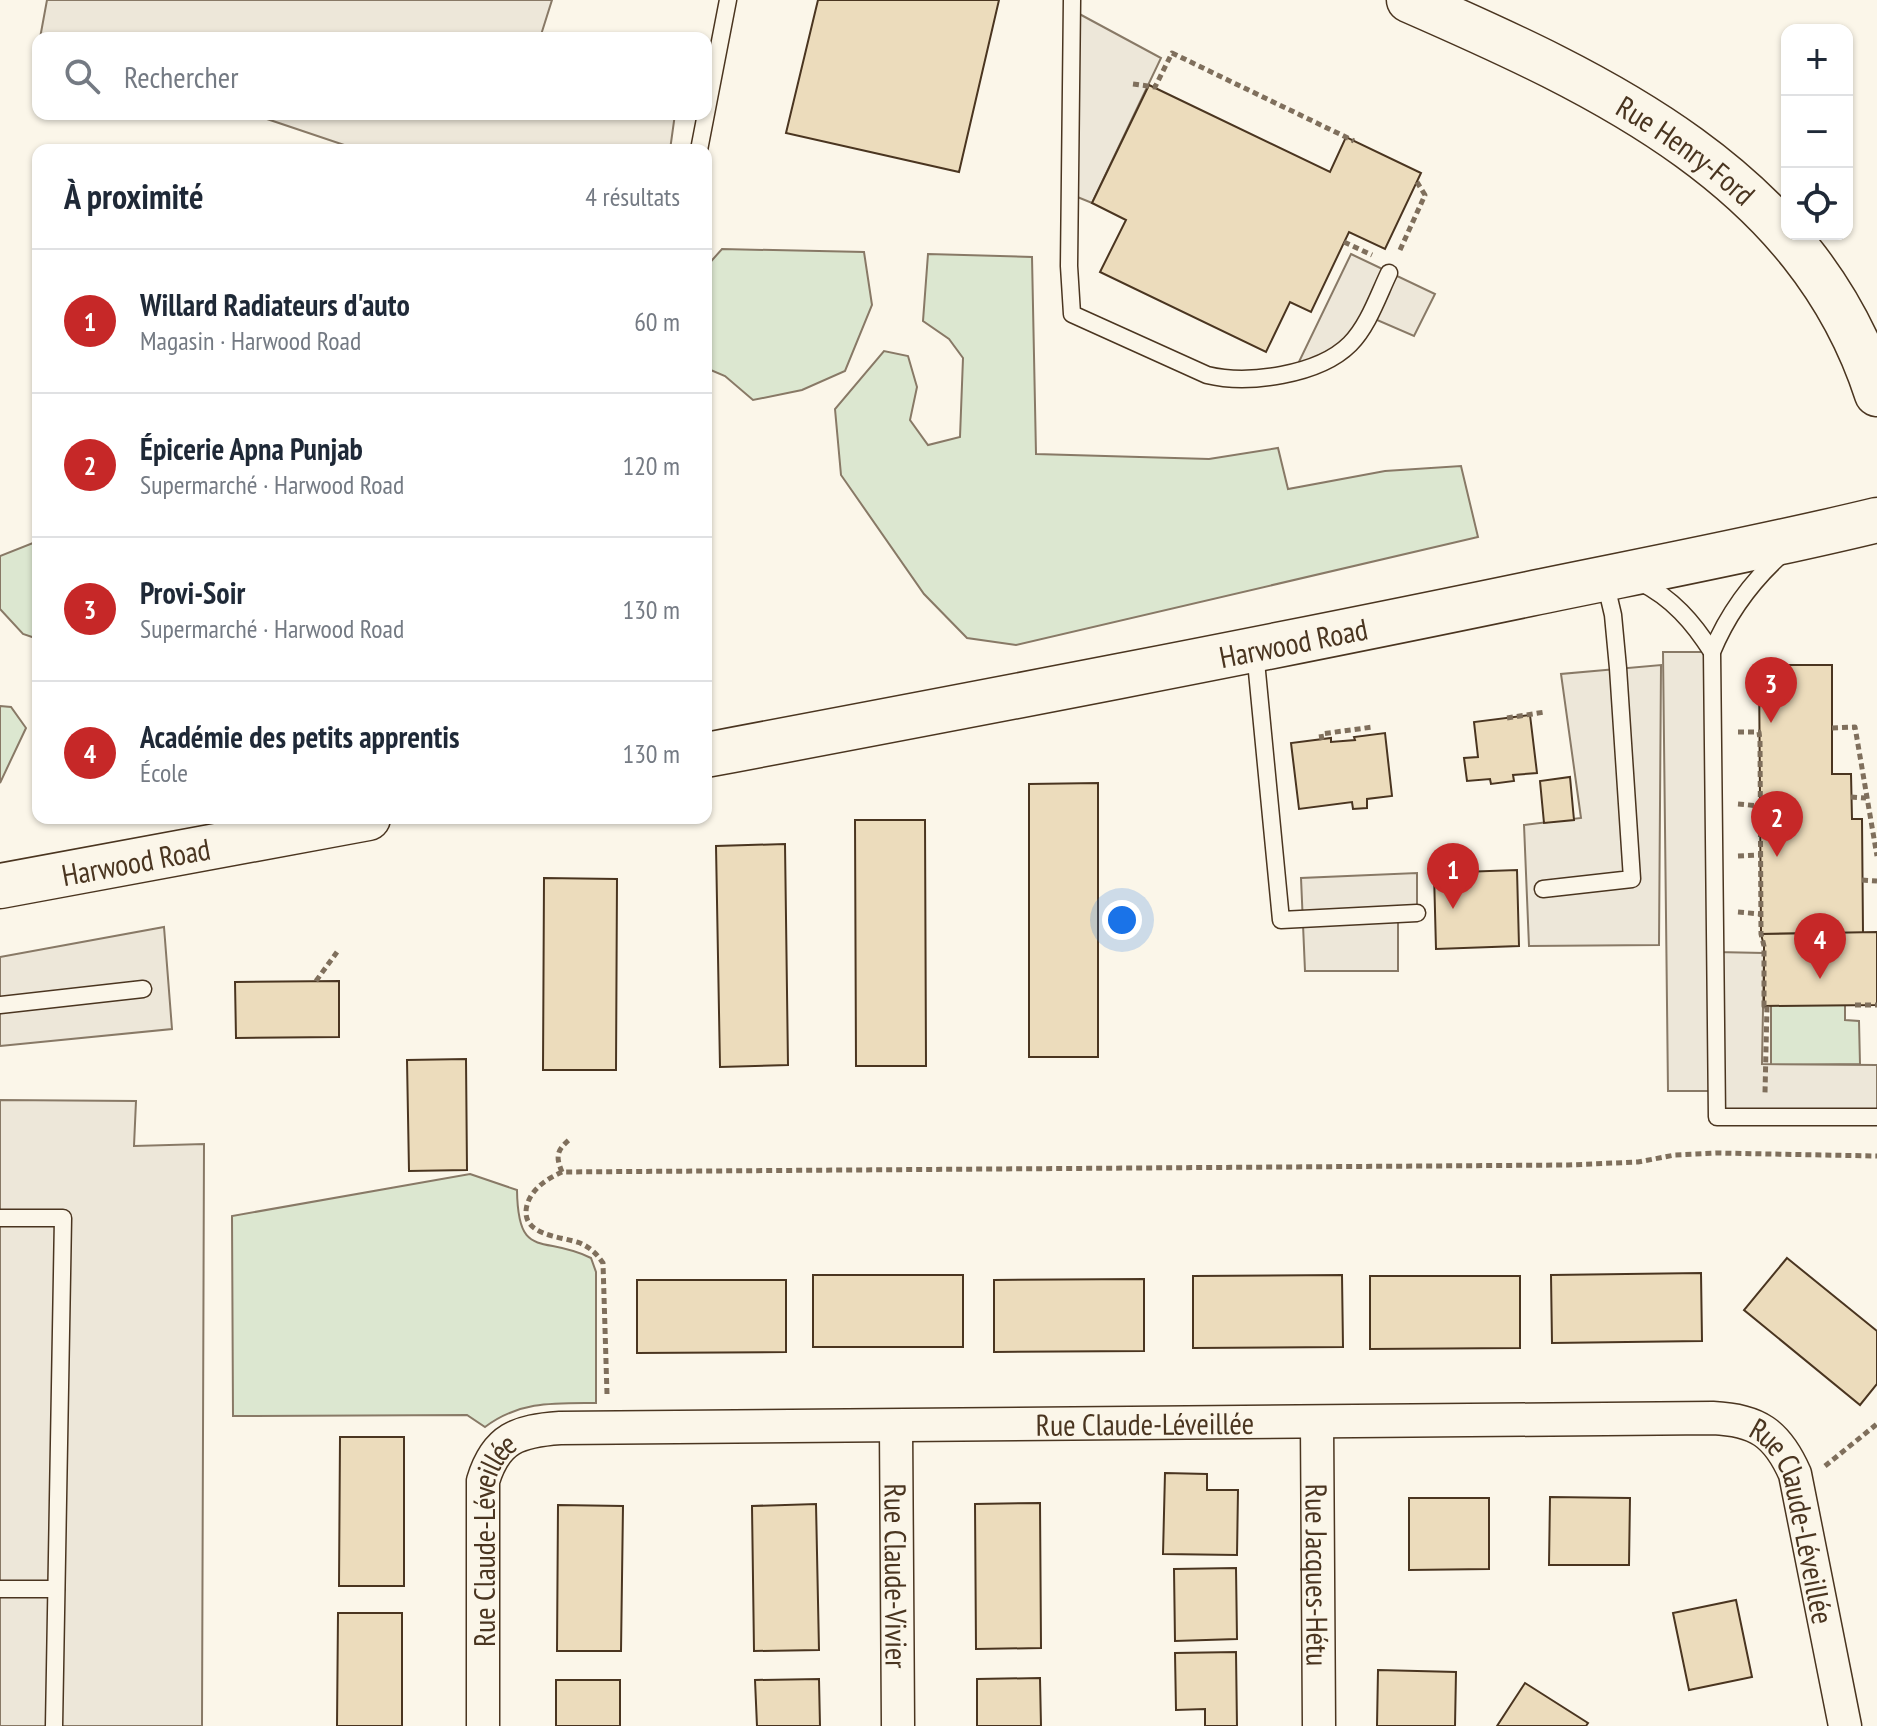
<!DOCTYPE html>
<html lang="fr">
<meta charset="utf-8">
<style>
body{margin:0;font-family:"PT Sans Narrow",sans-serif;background:#f2f2f3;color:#1f2937}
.controls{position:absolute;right:24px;top:24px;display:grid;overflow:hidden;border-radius:16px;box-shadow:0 2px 6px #0004}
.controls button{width:72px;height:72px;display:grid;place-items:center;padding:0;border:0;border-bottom:2px solid #e0e1e3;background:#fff;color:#1f2937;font:40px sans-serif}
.you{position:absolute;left:1122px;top:920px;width:28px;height:28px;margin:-20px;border:6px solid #fff;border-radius:50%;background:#1a73e8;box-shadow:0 0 0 12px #1a73e833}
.badge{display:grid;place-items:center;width:52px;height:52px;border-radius:50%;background:#c62828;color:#fff;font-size:26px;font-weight:700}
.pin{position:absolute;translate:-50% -66px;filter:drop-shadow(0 2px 4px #0008)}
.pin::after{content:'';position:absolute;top:42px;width:28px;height:24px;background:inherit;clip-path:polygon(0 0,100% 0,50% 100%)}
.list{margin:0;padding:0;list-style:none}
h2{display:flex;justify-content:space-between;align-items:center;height:104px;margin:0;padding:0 32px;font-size:34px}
h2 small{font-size:26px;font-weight:400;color:#747a83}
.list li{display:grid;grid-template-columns:52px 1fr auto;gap:24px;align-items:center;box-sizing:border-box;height:144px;padding:0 32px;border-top:2px solid #e0e1e3}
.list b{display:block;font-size:30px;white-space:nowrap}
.list p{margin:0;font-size:26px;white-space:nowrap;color:#747a83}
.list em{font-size:26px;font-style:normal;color:#747a83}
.icon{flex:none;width:44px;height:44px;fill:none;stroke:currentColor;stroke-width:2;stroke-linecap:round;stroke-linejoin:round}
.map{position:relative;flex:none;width:1877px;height:1726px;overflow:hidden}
.search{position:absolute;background:#fff;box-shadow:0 2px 6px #0004;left:32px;top:32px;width:680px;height:88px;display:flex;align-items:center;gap:20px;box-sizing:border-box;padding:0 28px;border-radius:16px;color:#747a83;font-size:30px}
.panel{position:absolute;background:#fff;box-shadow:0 2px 6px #0004;left:32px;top:144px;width:680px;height:680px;border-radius:16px}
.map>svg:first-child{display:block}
</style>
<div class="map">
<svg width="1877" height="1726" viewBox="0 0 1877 1726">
<rect width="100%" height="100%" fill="#fbf6e9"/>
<g fill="#dce7d0" stroke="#887966" stroke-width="2">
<path d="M722,249L864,252L872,305L845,371L802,390L753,400L725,376L706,368V267Z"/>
<path d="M928,254L1032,257L1036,454L1209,459L1278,448L1288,489L1385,471L1461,466L1478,537L1016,645L967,638L924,594L841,475L835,409L884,351L908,356L917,387L910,420L928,445L960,437L963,358L949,339L923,321Z"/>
<path d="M38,541V639L23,634L0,609V556Z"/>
<path d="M0,706L11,707L26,728L0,783Z"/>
<path d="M1771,1005H1845V1020L1859,1021L1860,1064L1771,1065Z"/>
<path d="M470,1174L517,1190C518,1262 543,1234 591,1258L596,1272V1403C555,1403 519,1401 485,1427L467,1415L233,1416L232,1216Z"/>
</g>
<g fill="#ede7d9" stroke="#887966" stroke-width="2">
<path d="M47,0H552L540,38H40Z"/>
<path d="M1072,10L1161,58L1092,203L1070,194Z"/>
<path d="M252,114H675L670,150H359Z"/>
<path d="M1351,254L1435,294L1414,336L1368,316L1351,343L1295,370Z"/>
<path d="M1663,652H1712L1716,952L1764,953L1762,1064L1877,1065V1117H1717V1091H1668Z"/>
<path d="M1661,665L1659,945L1529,946L1524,825L1581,818L1561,674Z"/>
<path d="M1417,873V913L1398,914V971H1305L1301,878Z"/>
<path d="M164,927L172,1029L0,1046V957Z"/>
<path d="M0,1100L136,1101L134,1146L204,1144L202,1726H0Z"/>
</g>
<g fill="#ecdcbc" stroke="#4a3520" stroke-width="2">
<path d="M818,0H999L959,172L786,133Z"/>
<path d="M1149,85L1330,172L1346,137L1421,173L1385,249L1349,232L1311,312L1290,302L1266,352L1100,272L1126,220L1092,203Z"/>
<path d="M1759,665H1832V774H1851L1852,819H1862L1863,933L1761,934Z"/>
<path d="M1530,715L1537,773L1513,775L1514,781L1491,784L1490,779L1467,781L1464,758L1478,757L1474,722Z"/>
<path d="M1385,733L1392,796L1367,799V808L1353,809L1352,802L1299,809L1291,743L1331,738V742L1355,740L1354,737Z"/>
<path d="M1570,777L1574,820L1544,823L1540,781Z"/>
<path d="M1098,783V1057H1029V784Z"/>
<path d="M855,820H925L926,1066H856Z"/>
<path d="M785,844L788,1065L720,1067L716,846Z"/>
<path d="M1517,870L1519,946L1436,949L1434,873Z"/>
<path d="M544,878L617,879L616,1070H543Z"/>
<path d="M1877,932V1005L1764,1006V946L1761,934Z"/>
<path d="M339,981V1037L236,1038L235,982Z"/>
<path d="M466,1059L467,1170L409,1171L407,1060Z"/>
<path d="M1787,1258L1877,1331V1384L1860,1405L1744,1310Z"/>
<path d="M1701,1273L1702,1341L1552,1343L1551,1275Z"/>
<rect x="813" y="1275" width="150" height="72"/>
<path d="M1342,1275L1343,1347L1193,1348V1276Z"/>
<path d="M1370,1276H1520V1348L1370,1349Z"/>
<path d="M1144,1279V1351L994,1352V1280Z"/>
<path d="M637,1280H786V1352L637,1353Z"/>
<path d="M340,1437H404V1586H339Z"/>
<path d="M1165,1473L1207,1474V1490H1238L1237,1555L1163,1554Z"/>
<path d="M1550,1497L1630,1498L1629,1565H1549Z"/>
<path d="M1409,1498H1489V1569L1409,1570Z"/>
<path d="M1040,1503L1041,1648L976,1649L975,1504Z"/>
<path d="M816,1504L819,1650L754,1651L752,1506Z"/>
<path d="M558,1505L623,1506L621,1651H557Z"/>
<path d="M1236,1568L1237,1639L1175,1641L1174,1569Z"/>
<path d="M1736,1600L1752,1677L1689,1690L1673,1613Z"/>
<path d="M338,1613H402V1726H337Z"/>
<path d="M1236,1652L1237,1726H1205V1709L1176,1710L1175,1653Z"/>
<path d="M1378,1670L1456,1672L1455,1726H1377Z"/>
<path d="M1040,1678L1041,1726H977V1679Z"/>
<path d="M819,1679L820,1726H757L755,1680Z"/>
<rect x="556" y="1680" width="64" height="46"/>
<path d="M1525,1683L1588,1723L1586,1726H1497Z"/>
</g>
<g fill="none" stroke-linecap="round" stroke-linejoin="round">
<g stroke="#4a3520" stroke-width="19">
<g id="lane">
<path d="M1072,0L1069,266L1072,314L1207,375C1248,385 1319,375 1350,344C1368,326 1378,296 1389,273"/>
<path d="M699,150L728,0"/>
<path d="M1782,554C1751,582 1728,613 1712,652L1717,1117H1877"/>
<path d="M1640,582C1672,598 1693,622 1712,652"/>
<path d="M1255,651L1281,920L1417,913"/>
<path d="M1543,889L1632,879L1618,668L1613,615L1605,581"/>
<path d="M0,1005L143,989"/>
<path d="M0,1218H63L54,1726"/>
<path d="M0,1589H56"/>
</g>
</g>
<g stroke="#4a3520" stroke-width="35">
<g id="street">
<path id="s1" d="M1317,1423L1319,1726"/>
<path id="s2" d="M896,1426L898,1726"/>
<path id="s3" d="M483,1726V1481C496,1438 518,1431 560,1428L1713,1418C1757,1420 1777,1433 1795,1474L1845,1726"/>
</g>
</g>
<g stroke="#4a3520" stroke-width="47">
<g id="secondary">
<path id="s4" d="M1409,0C1601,84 1807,178 1877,394"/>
<path id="s5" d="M706,755C981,703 1255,651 1529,594C1645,570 1762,548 1877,520"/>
<path id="s6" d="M0,886L368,818"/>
</g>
</g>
<g stroke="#7f6f5c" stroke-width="5" stroke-dasharray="6 4" stroke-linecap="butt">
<path d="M1133,84L1155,87L1172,53L1354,141"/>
<path d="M1344,242L1372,255"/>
<path d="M1400,250L1425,195L1417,182"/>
<path d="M1507,718L1545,712"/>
<path d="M1832,728L1855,727L1877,856"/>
<path d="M1738,732H1759L1760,740L1761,934L1764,946V1006L1767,1005L1765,1093"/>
<path d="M1322,740L1321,734L1373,727"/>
<path d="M1851,797L1866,798"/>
<path d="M1738,804L1761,806"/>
<path d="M1738,856L1761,855"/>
<path d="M1862,880L1877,881"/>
<path d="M1738,912L1761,914"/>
<path d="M316,981L337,952"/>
<path d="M1855,1005H1877"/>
<path d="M562,1172C555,1155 557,1150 571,1138"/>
<path d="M607,1394L603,1263C597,1254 591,1248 580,1243C561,1236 519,1236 527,1205C532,1188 547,1179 562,1172L1568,1165L1638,1162L1675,1155L1717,1153L1877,1156"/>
<path d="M1825,1466L1877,1424"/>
</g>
<use href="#lane" stroke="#fbf6e9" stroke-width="16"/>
<use href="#street" stroke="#fbf6e9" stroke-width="32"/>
<use href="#secondary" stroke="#fbf6e9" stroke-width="44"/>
</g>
<g text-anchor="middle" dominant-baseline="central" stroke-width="6" stroke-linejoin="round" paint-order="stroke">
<g font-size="30" fill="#4a3520" stroke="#fbf6e9">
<text stroke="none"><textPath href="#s4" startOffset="316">Rue Henry-Ford</textPath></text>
<text stroke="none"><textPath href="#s5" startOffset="598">Harwood Road</textPath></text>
<text stroke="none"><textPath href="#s6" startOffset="138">Harwood Road</textPath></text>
<text stroke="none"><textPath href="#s3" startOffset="932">Rue Claude-Léveillée</textPath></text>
<text stroke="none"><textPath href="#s3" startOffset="1650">Rue Claude-Léveillée</textPath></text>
<text stroke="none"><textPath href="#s3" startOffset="188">Rue Claude-Léveillée</textPath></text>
<text stroke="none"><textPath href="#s1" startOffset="152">Rue Jacques-Hétu</textPath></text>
<text stroke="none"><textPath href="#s2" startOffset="150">Rue Claude-Vivier</textPath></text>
</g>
</g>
</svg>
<div class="controls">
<button>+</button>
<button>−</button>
<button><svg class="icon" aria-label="locate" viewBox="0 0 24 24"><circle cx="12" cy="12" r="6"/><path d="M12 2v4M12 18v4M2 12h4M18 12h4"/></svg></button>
</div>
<div class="you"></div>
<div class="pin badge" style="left:1453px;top:909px">1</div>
<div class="pin badge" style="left:1777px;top:857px">2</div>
<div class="pin badge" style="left:1771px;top:723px">3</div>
<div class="pin badge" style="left:1820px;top:979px">4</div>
<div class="search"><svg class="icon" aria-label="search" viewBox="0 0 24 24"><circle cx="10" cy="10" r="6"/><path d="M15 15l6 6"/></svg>Rechercher</div>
<section class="panel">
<h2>À proximité<small>4 résultats</small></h2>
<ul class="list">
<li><span class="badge">1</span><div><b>Willard Radiateurs d'auto</b><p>Magasin · Harwood Road</p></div><em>60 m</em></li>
<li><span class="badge">2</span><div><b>Épicerie Apna Punjab</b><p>Supermarché · Harwood Road</p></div><em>120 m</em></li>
<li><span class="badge">3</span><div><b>Provi-Soir</b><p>Supermarché · Harwood Road</p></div><em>130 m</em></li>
<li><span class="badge">4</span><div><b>Académie des petits apprentis</b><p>École</p></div><em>130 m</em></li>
</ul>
</section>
</div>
